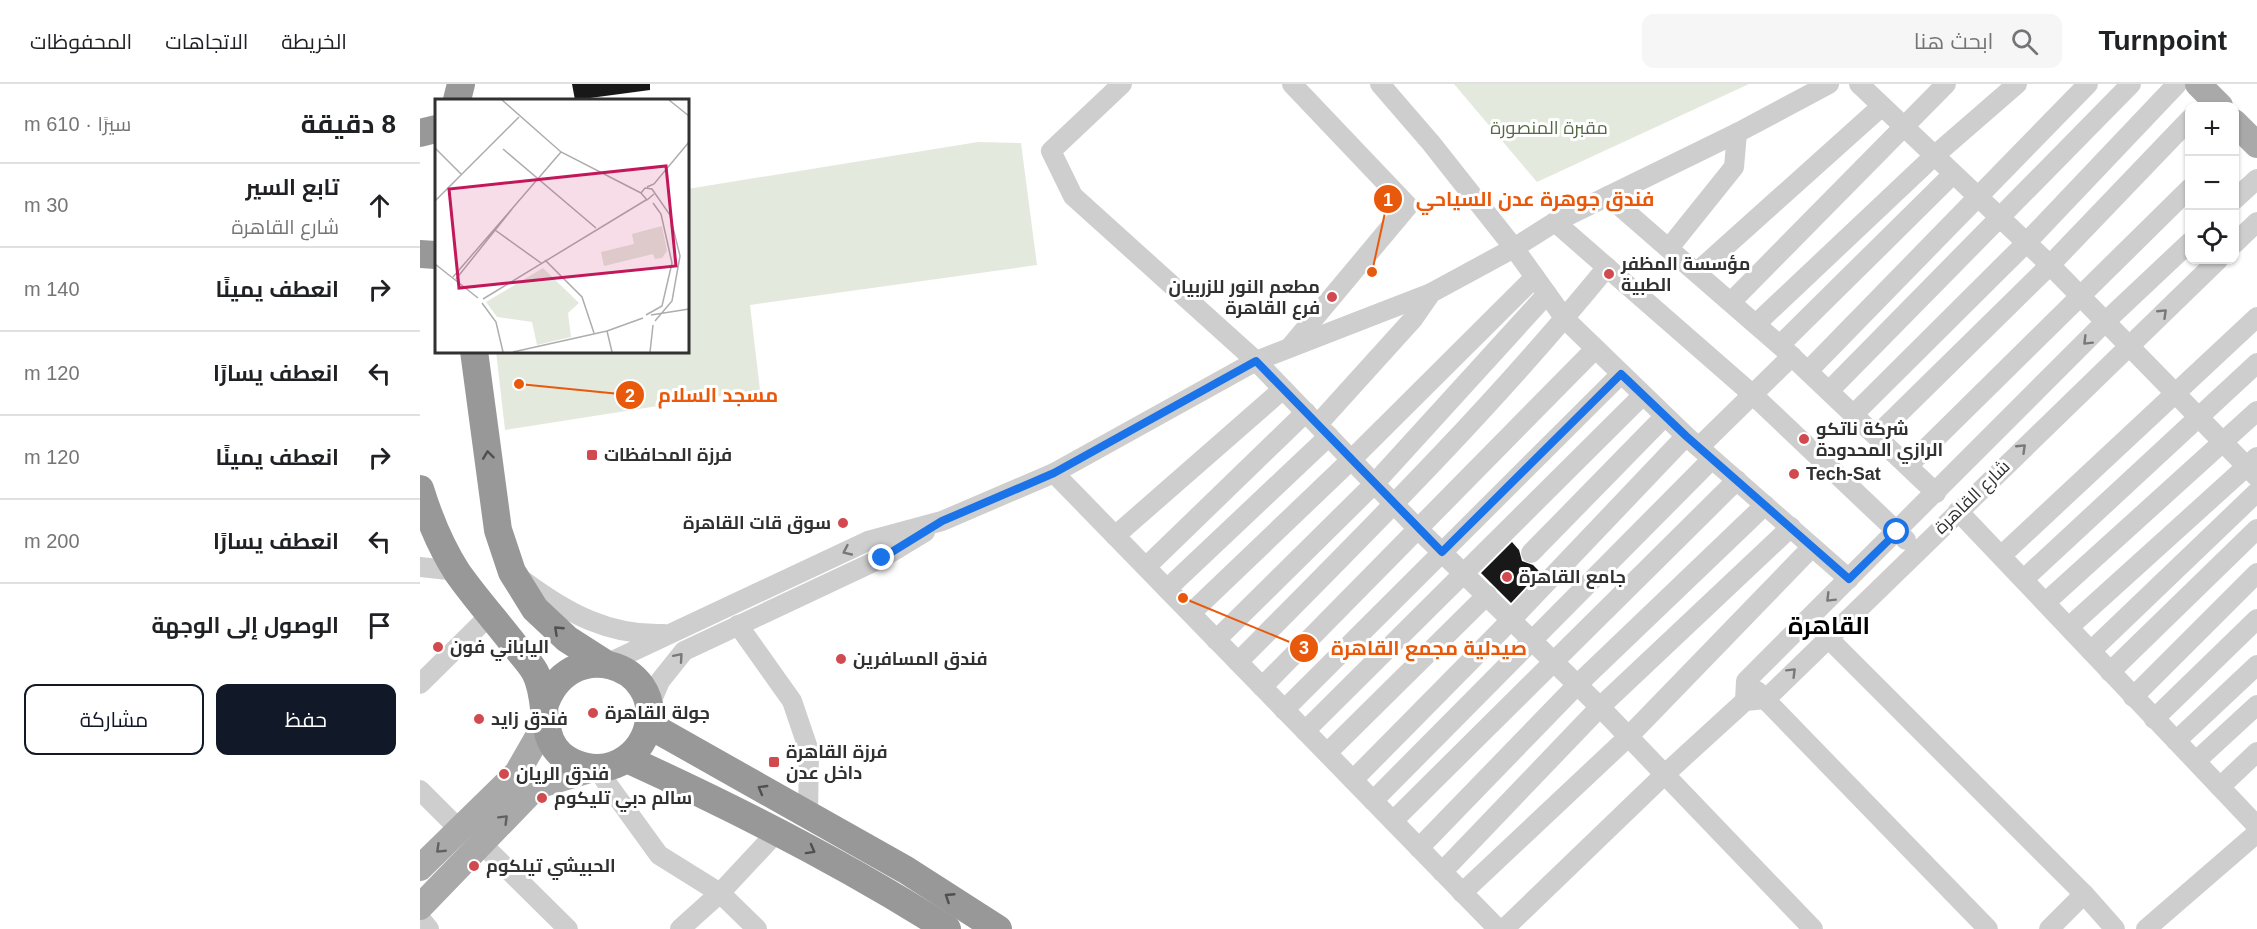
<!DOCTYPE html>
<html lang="ar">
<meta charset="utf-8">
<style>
body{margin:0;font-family:Arial,Cairo,sans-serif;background:#f6f6f6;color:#202124;direction:rtl}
.controls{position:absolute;right:18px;top:18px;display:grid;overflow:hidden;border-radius:12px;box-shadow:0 2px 4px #0004}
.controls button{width:54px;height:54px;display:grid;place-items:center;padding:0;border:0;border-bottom:2px solid #e0e0e0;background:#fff;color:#202124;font:30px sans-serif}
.stop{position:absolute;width:18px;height:18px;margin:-14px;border:4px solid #1a73e8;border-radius:50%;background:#fff}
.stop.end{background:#1a73e8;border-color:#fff;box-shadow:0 2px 6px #0008}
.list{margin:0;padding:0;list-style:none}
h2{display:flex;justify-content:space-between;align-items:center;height:78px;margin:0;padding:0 24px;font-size:26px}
h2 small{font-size:20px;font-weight:400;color:#757577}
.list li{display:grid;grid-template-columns:39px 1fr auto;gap:18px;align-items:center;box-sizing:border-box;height:84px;padding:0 24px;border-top:2px solid #e0e0e0}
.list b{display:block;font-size:22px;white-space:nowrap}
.list p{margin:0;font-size:20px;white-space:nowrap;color:#757577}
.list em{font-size:20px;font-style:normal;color:#757577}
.actions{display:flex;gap:12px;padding:18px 24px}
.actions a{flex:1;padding:14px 0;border:2px solid #111827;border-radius:12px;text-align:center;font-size:21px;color:#111827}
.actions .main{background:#111827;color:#fff}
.icon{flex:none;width:33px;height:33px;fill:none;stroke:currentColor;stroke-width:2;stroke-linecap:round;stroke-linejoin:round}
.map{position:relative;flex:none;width:1837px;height:845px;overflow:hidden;direction:ltr}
header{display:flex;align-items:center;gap:36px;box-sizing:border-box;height:84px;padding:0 30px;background:#fff;border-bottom:2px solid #e0e0e0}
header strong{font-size:28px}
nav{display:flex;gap:33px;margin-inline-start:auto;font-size:21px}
.search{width:420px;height:54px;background:#f6f6f6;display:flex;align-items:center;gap:15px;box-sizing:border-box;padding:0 21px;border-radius:12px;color:#757577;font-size:22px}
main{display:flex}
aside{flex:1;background:#fff}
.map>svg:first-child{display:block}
</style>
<header>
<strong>Turnpoint</strong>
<div class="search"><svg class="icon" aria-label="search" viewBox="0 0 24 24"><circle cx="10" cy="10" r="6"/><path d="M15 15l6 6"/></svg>ابحث هنا</div>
<nav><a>الخريطة</a><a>الاتجاهات</a><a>المحفوظات</a></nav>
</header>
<main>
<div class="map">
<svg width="1837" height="845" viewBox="0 0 1837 845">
<rect width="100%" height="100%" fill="#fff"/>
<g fill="#e4e9de">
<path d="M1034,0H1329L1117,98Z"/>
<path d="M558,58L601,59L617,181L330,221L340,306L85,346L76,267H267V105Z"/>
</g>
<g fill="#181818">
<path d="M152,0H230V6L155,16Z"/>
<path d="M1092,458L1099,466L1102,477L1113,481L1120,488L1091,519L1061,489Z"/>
</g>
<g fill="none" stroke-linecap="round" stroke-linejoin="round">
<g stroke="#cecece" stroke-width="20">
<path d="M702,0L631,67L653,112L836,277L999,446L1180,623L1393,845"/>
<path d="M960,0L1011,59L1094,164L1145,235L1266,352L1429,495"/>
<path d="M1439,0L1630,181L1837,393"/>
<path d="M1188,112L1364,265L1516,409"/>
<path d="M1814,116L1837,95"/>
<path d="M1135,138L1332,310L1486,456"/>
<path d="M1814,160L1837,138"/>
<path d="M1249,164L1314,83L1317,49"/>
<path d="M1277,188L1462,22"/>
<path d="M1311,218L1526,0"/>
<path d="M1336,240L1514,72L1597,0"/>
<path d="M1360,261L1533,90"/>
<path d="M871,262L988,122L872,0"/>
<path d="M1388,287L1668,0"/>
<path d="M1409,307L1711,0"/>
<path d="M1434,330L1606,159L1757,0"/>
<path d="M898,340L993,235L1011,209"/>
<path d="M1457,351L1630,181L1770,35"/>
<path d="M1279,363L1372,272"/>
<path d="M1489,381L1770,104"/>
<path d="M634,389L1078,845"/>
<path d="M1538,427L1837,742"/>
<path d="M695,452L863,305"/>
<path d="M1111,469L1245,332"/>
<path d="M1582,471L1837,233"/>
<path d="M0,483L37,487"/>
<path d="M726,483L886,328"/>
<path d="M1604,495L1837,279"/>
<path d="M104,497C147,529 189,552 244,550"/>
<path d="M747,505L909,352"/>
<path d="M1626,518L1837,327"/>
<path d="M771,529L931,376L1115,193"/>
<path d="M318,541L372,617L389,667L388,731"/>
<path d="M1649,543L1837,373"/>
<path d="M1407,553L1664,810L1695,845"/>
<path d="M796,556L954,400L1127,210"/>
<path d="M1671,567L1837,408"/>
<path d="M818,578C945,450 1073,323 1187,183"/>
<path d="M186,580L448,457L522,437L634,389L836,277L1011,209L1094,164L1135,138L1317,49L1409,0"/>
<path d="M1690,588L1837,445"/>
<path d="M0,600L71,530"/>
<path d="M842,603L1175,265"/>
<path d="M1337,607L1568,845"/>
<path d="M1713,613L1837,489"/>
<path d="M1325,617L1346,615L1798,176"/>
<path d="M1325,617L1326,597L1685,238L1770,158"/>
<path d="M229,623L240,597L264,567L462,474L505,448"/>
<path d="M864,626L1201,290"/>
<path d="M1734,635L1837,535"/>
<path d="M885,647L1223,311"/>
<path d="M1756,657L1837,581"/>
<path d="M907,669L1067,511"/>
<path d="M1776,677L1837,621"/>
<path d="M176,684L239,771L300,809L337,845"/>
<path d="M933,696L1091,536L1266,352"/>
<path d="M1800,703L1837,668"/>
<path d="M0,706L40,746"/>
<path d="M953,717L1292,375"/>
<path d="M973,737L1317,396"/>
<path d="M61,759L148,845"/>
<path d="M999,764L1157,601L1345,421"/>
<path d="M1022,788L1180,623L1371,443"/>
<path d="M1042,809L1208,653L1392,463"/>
<path d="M0,834L9,845"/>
<path d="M260,845L300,809L358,747"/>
<path d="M1084,845L1244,691L1325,617"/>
<path d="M1629,845L1664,810"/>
<path d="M1726,845L1837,749"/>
</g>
<g stroke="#a9a9a9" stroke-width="26">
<path d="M1778,0L1800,22"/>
<path d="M1814,38L1837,61"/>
<path d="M0,784L97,689L124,642"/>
<path d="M0,823L117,702L176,684"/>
</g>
<g stroke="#989898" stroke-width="28">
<path d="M37,16L41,0"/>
<path d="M0,49L16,45"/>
<path d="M0,170L16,171"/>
<path d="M54,267L78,446L92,488L115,525L147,555L186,580"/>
<path d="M0,405C9,434 21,463 37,488C55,514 77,538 96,563C102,571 110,579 115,588C132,620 114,661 154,679C166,684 181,686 194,681C211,675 224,660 228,642C243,580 148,549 124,623"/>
<path d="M229,641L486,786L578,845"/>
<path d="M207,675C317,725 425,780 527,845"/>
</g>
</g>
<defs><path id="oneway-chevron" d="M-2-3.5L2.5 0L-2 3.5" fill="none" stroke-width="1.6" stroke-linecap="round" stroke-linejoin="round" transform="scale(1.5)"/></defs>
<g stroke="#787878">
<use href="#oneway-chevron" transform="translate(1743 229) rotate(-44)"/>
<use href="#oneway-chevron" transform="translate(1667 257) rotate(135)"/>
<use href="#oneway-chevron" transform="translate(1602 364) rotate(-44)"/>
<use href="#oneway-chevron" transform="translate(427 467) rotate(155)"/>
<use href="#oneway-chevron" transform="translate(1410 514) rotate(135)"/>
<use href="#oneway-chevron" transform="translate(259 573) rotate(-49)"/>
<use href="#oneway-chevron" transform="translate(1372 588) rotate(-45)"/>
</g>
<g stroke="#505050">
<use href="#oneway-chevron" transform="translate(68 371) rotate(-97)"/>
<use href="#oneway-chevron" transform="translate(138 546) rotate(-137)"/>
<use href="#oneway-chevron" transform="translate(342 705) rotate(-150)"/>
<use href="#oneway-chevron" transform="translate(391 766) rotate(29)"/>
<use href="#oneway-chevron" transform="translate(529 813) rotate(-147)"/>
</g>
<g stroke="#616161">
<use href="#oneway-chevron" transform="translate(84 735) rotate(-45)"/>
<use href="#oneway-chevron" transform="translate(20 765) rotate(136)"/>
</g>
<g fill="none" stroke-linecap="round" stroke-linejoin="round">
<path stroke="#1a73e8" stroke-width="8" d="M462,474L522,437L634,389L836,277L1022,468L1201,290L1266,352L1429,495L1477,448"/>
</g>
<g fill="#d14a4f" stroke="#fff" stroke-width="2">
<circle cx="1189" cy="190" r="6"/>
<circle cx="912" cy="213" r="6"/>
<circle cx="1384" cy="355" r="6"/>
<rect x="166" y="365" width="12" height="12" rx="3"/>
<circle cx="1374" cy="390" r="6"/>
<circle cx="423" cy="439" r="6"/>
<circle cx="1087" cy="493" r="6"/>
<circle cx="18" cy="563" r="6"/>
<circle cx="421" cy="575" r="6"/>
<circle cx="173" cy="629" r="6"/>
<circle cx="59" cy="635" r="6"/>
<rect x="348" y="672" width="12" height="12" rx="3"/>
<circle cx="84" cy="690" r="6"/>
<circle cx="122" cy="714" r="6"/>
<circle cx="54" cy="782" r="6"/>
</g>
<g text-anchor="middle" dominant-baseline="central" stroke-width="6" stroke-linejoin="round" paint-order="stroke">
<g font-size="18" fill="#536843" stroke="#fff">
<text x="1129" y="44">مقبرة المنصورة</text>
</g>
<g font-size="18" font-weight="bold" fill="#313131" stroke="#fff" text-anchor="start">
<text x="1201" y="180">مؤسسة المظفر<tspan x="1201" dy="21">الطبية</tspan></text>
<text x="900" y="203" text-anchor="end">مطعم النور للزربيان<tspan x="900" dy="21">فرع القاهرة</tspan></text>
<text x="1396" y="345">شركة ناتكو<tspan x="1396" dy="21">الرازي المحدودة</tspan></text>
<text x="184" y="371">فرزة المحافظات</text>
<text x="1386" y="390">Tech-Sat</text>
<text x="411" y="439" text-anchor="end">سوق قات القاهرة</text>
<text x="1099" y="493">جامع القاهرة</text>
<text x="30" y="563">الياباني فون</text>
<text x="433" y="575">فندق المسافرين</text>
<text x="185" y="629">جولة القاهرة</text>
<text x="71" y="635">فندق زايد</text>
<text x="366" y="668">فرزة القاهرة<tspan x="366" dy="21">داخل عدن</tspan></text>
<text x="96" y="690">فندق الريان</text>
<text x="134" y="714">سالم دبي تليكوم</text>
<text x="66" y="782">الحبيشي تيلكوم</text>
</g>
<g font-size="18" fill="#313131" stroke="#fff">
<text transform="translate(1552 413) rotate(-44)">شارع القاهرة</text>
</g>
<g font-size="24" font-weight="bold" fill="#000" stroke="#fff">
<text x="1409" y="541">القاهرة</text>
</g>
</g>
<g transform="translate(15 15)">
<rect width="254" height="254" fill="#fff"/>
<path d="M227,127L232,152L227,159L220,160L218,155L169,167L166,153L199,145L197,135ZM108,169L144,204L133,214L136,238L102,246L97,223L62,218L51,203Z" fill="#e4e9de"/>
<path fill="none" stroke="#adadad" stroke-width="1.5" d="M67,1L126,53L206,94M234,1L254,17M0,49L27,76M68,50L161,129M212,88L219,85L254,43M219,95L212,101L206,94L210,89L217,90L235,116L245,157L237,202L220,222M0,102L84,18M60,131L106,164M110,161L147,198L159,234M0,165L43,199M18,178L126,53M21,180L77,110M48,200L211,101M47,204L61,223L68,253M211,216L227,207L237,164L226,115L218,104M216,216L254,210M172,232L177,253M78,253L172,232L208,219M215,253L218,226"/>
<path fill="#c2185b" fill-opacity="0.15" stroke="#c2185b" stroke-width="3" d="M231,67L241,167L24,189L14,90Z"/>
<rect width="254" height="254" fill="none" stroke="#313131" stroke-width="3"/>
</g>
<path fill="none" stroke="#e8590c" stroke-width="2" d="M952 188L968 115M99 300L210 311M763 514L884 564"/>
<g fill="#e8590c" stroke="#fff" stroke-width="2">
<circle cx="952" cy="188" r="6"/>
<circle cx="99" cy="300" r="6"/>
<circle cx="763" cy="514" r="6"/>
<circle cx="968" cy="115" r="15"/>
<circle cx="210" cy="311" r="15"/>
<circle cx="884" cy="564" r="15"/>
</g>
<g font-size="18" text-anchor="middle" font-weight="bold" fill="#fff">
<text x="968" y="122">1</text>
<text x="210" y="318">2</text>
<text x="884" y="570">3</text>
</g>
<g font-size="20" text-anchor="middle" font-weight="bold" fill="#e8590c" stroke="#fff" stroke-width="6" stroke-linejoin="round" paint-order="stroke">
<text x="1115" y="122">فندق جوهرة عدن السياحي</text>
<text x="298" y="318">مسجد السلام</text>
<text x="1009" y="571">صيدلية مجمع القاهرة</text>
</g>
</svg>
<div class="controls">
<button>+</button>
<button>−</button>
<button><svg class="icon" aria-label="locate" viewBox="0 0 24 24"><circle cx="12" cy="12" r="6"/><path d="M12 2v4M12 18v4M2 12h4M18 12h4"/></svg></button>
</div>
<div class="stop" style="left:1477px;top:448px"></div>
<div class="stop end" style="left:462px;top:474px"></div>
</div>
<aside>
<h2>8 دقيقة<small>سيرًا · 610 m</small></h2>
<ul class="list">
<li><svg class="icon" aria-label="ahead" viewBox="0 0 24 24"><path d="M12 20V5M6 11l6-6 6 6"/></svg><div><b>تابع السير</b><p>شارع القاهرة</p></div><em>30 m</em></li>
<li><svg class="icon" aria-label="right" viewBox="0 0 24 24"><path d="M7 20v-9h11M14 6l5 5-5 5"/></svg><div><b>انعطف يمينًا</b></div><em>140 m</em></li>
<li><svg class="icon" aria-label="left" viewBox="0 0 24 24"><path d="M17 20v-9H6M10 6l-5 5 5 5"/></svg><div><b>انعطف يسارًا</b></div><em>120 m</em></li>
<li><svg class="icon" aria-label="right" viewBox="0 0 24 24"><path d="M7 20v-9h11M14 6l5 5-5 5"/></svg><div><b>انعطف يمينًا</b></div><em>120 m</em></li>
<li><svg class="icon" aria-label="left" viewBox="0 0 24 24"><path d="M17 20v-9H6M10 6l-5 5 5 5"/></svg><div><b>انعطف يسارًا</b></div><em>200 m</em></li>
<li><svg class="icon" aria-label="arrive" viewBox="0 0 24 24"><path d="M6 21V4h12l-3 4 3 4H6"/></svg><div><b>الوصول إلى الوجهة</b></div></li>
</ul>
<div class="actions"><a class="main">حفظ</a><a>مشاركة</a></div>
</aside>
</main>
